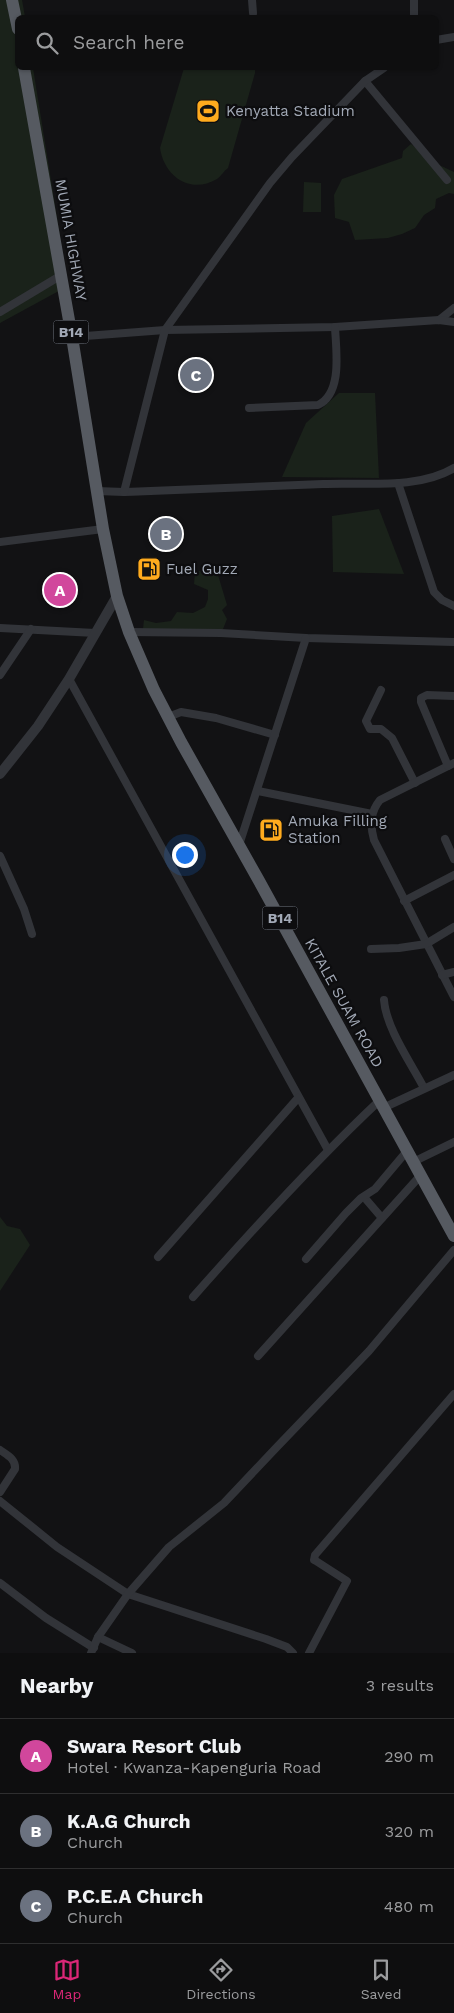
<!DOCTYPE html>
<meta charset="utf-8">
<style>
body{margin:0;font-family:"Work Sans",sans-serif;background:#171718;color:#f1f3f6}
.you{position:absolute;left:184px;top:854px;width:18px;height:18px;margin:-12px;border:4px solid #fff;border-radius:50%;background:#1a73e8;box-shadow:0 0 0 8px #1a73e833}
.badge{display:grid;place-items:center;width:32px;height:32px;border-radius:50%;background:#db2777;color:#fff;font-size:16px;font-weight:700}
.pin{position:absolute;translate:-50% -50%;border:2px solid #fff;box-shadow:0 1px 5px #0006}
.list{margin:0;padding:0;list-style:none}
h2{display:flex;justify-content:space-between;align-items:center;height:65px;margin:0;padding:0 20px;font-size:21px}
h2 small{font-size:16px;font-weight:400;color:#9b9c9e}
.list li{display:grid;grid-template-columns:32px 1fr auto;gap:15px;align-items:center;box-sizing:border-box;height:75px;padding:0 20px;border-top:1px solid #2e2e2f}
.list b{display:block;font-size:19px;white-space:nowrap}
.list p{margin:0;font-size:16px;white-space:nowrap;color:#9b9c9e}
.list em{font-size:16px;font-style:normal;color:#9b9c9e}
.icon{flex:none;width:28px;height:28px;fill:none;stroke:currentColor;stroke-width:2;stroke-linecap:round;stroke-linejoin:round}
.map{position:relative;flex:none;width:454px;height:1653px;overflow:hidden}
.search{position:absolute;background:#0e0e0f;box-shadow:0 1px 4px #0004;left:15px;right:15px;top:15px;height:55px;display:flex;align-items:center;gap:12px;box-sizing:border-box;padding:0 18px;border-radius:8px;color:#9b9c9e;font-size:19px}
.sheet{height:290px;background:#0e0e0f}
nav{display:flex;justify-content:space-around;align-items:center;box-sizing:border-box;height:70px;border-top:1px solid #2e2e2f;background:#0e0e0f;font-size:14px;color:#9b9c9e}
nav a{display:grid;justify-items:center;gap:2px}
nav .on{color:#db2777}
.map>svg:first-child{display:block}
</style>
<div class="map">
<svg width="454" height="1653" viewBox="0 0 454 1653">
<rect width="100%" height="100%" fill="#121214"/>
<g fill="#1a221a">
<path d="M0,0H22L25,17L18,18V68H33L68,286L0,323Z"/>
<path d="M184,68H255V73L228,168C224,171 221,176 217,179C190,195 164,176 160,148Z"/>
<path d="M411,144L435,163L454,172V194L449,193L436,199L435,208L424,215L415,228L402,234L388,238L355,240L349,222L335,218L334,195L342,179L402,158L403,151Z"/>
<path d="M304,182L321,183V212H303Z"/>
<path d="M339,393H375L379,478L282,477L306,423Z"/>
<path d="M379,509L404,574L333,572L332,516Z"/>
<path d="M207,569L218,575L227,605L222,610L227,619L223,629H143L144,620L156,623L171,621L177,612L193,613L205,607L208,599V590L194,584L195,572Z"/>
<path d="M0,1217L7,1226L20,1229L30,1245L0,1291Z"/>
</g>
<g fill="none" stroke-linecap="round" stroke-linejoin="round">
<g stroke="#323439" stroke-width="8">
<path d="M252,0L253,13"/>
<path d="M414,0V18"/>
<path d="M436,40L454,37"/>
<path d="M365,81L447,180"/>
<path d="M0,312L60,276"/>
<path d="M439,320L454,308"/>
<path d="M72,337L165,330L335,327L439,320L454,322"/>
<path d="M249,408L318,405C343,393 336,350 335,327"/>
<path d="M398,483L434,592L442,600L454,606"/>
<path d="M97,491L124,492C190,489 256,487 323,484C363,482 418,490 454,468"/>
<path d="M124,492L165,330L270,183L292,157L365,81L384,68"/>
<path d="M0,542L103,529"/>
<path d="M0,628L95,633"/>
<path d="M129,632L221,633L306,638L454,642"/>
<path d="M0,675L31,629"/>
<path d="M69,679L328,1150"/>
<path d="M381,690L366,721L370,729H381L392,738L415,783"/>
<path d="M168,717L181,712L216,718L275,735"/>
<path d="M454,763L380,800C370,812 370,825 374,840L454,997"/>
<path d="M448,766L421,702V698L427,695L454,696"/>
<path d="M258,791L372,814"/>
<path d="M445,839L454,859"/>
<path d="M239,845L306,638"/>
<path d="M0,856L24,909L32,934"/>
<path d="M404,901L454,875"/>
<path d="M371,949L399,948L426,944L454,927"/>
<path d="M442,975L454,972"/>
<path d="M384,1000C386,1028 411,1063 424,1088"/>
<path d="M383,1108L454,1075"/>
<path d="M413,1162L454,1142"/>
<path d="M364,1197L382,1218"/>
<path d="M158,1257L298,1098"/>
<path d="M306,1259L346,1213L361,1198L375,1189L407,1151"/>
<path d="M193,1297C253,1229 313,1163 379,1101"/>
<path d="M258,1356L420,1176"/>
<path d="M0,1450C7,1455 16,1459 15,1469L0,1492"/>
<path d="M0,1501L57,1547L128,1594L266,1639L287,1647L293,1653"/>
<path d="M0,1583L46,1618L94,1648"/>
<path d="M98,1637L132,1653"/>
<path d="M91,1653L98,1637L128,1594L169,1547L224,1503L275,1449L369,1351L454,1250"/>
<path d="M309,1653L347,1581L316,1561L314,1560L315,1555L454,1394"/>
</g>
<path stroke="#323439" stroke-width="10" d="M0,774L38,726L69,679L117,596"/>
<g stroke="#565a61" stroke-width="12">
<path d="M12,0L18,29"/>
<path d="M24,68L72,337L103,529L117,596L129,632L154,690L181,742L258,879L454,1236"/>
</g>
</g>
<defs>
<g id="stadium-square" transform="scale(1.25)"><rect x="-9" y="-9" width="18" height="18" rx="4" fill="#ffab1e" stroke="#0d0d0f"/><path d="M0-5a6.5 5 0 1 0 0 10a6.5 5 0 1 0 0-10ZM-3.5-1.8h7v3.6h-7Z" fill="#111"/></g>
<g id="fuel-square" transform="scale(1.25)"><rect x="-9" y="-9" width="18" height="18" rx="4" fill="#ffab1e" stroke="#0d0d0f"/><path d="M-5.5-6h7V0h2V4h1.3V-2.5L3-4.5l.8-.8L6-3V5H2.5V1h-1V6h-7ZM-4.2-4.7v3.2H.2V-4.7Z" fill="#111"/></g>
</defs>
<g fill-rule="evenodd">
<use href="#stadium-square" x="208" y="111"/>
<use href="#fuel-square" x="149" y="569"/>
<use href="#fuel-square" x="271" y="830"/>
</g>
<g text-anchor="middle" dominant-baseline="central" stroke-width="4.5" stroke-linejoin="round" paint-order="stroke">
<g fill="#0d0d0f" stroke="#757a84" stroke-width="1">
<rect x="53.5" y="320.5" width="35" height="23" rx="4"/>
<rect x="262.5" y="906.5" width="35" height="23" rx="4"/>
</g>
<g font-size="14" font-weight="bold" fill="#a2a9b6">
<text x="71" y="332">B14</text>
<text x="280" y="918">B14</text>
</g>
<g font-size="15" fill="#a2a9b6" stroke="#0d0d0f" text-anchor="start">
<text x="226" y="111">Kenyatta Stadium</text>
<text x="166" y="569">Fuel Guzz</text>
<text x="288" y="821">Amuka Filling<tspan x="288" dy="17">Station</tspan></text>
</g>
<g font-size="15" fill="#a2a9b6" stroke="#0d0d0f">
<text transform="translate(71 240) rotate(80)">MUMIA HIGHWAY</text>
<text transform="translate(344 1003) rotate(61)">KITALE SUAM ROAD</text>
</g>
</g>
</svg>
<div class="you"></div>
<div class="pin badge" style="left:60px;top:590px;background:#d1479c">A</div>
<div class="pin badge" style="left:166px;top:534px;background:#6b7280">B</div>
<div class="pin badge" style="left:196px;top:375px;background:#6b7280">C</div>
<div class="search"><svg class="icon" aria-label="search" viewBox="0 0 24 24"><circle cx="10" cy="10" r="6"/><path d="M15 15l6 6"/></svg>Search here</div>
</div>
<section class="sheet">
<h2>Nearby<small>3 results</small></h2>
<ul class="list">
<li><span class="badge" style="background:#d1479c">A</span><div><b>Swara Resort Club</b><p>Hotel · Kwanza-Kapenguria Road</p></div><em>290 m</em></li>
<li><span class="badge" style="background:#6b7280">B</span><div><b>K.A.G Church</b><p>Church</p></div><em>320 m</em></li>
<li><span class="badge" style="background:#6b7280">C</span><div><b>P.C.E.A Church</b><p>Church</p></div><em>480 m</em></li>
</ul>
</section>
<nav>
<a class="on"><svg class="icon" aria-label="map" viewBox="0 0 24 24"><path d="M3 6l6-2 6 2 6-2v14l-6 2-6-2-6 2zM9 4v14M15 6v14"/></svg>Map</a>
<a><svg class="icon" aria-label="directions" viewBox="0 0 24 24"><path d="M12 3l9 9-9 9-9-9zM9 14v-3h6M13 9l2 2-2 2"/></svg>Directions</a>
<a><svg class="icon" aria-label="saved" viewBox="0 0 24 24"><path d="M7 4h10v16l-5-4-5 4z"/></svg>Saved</a>
</nav>
